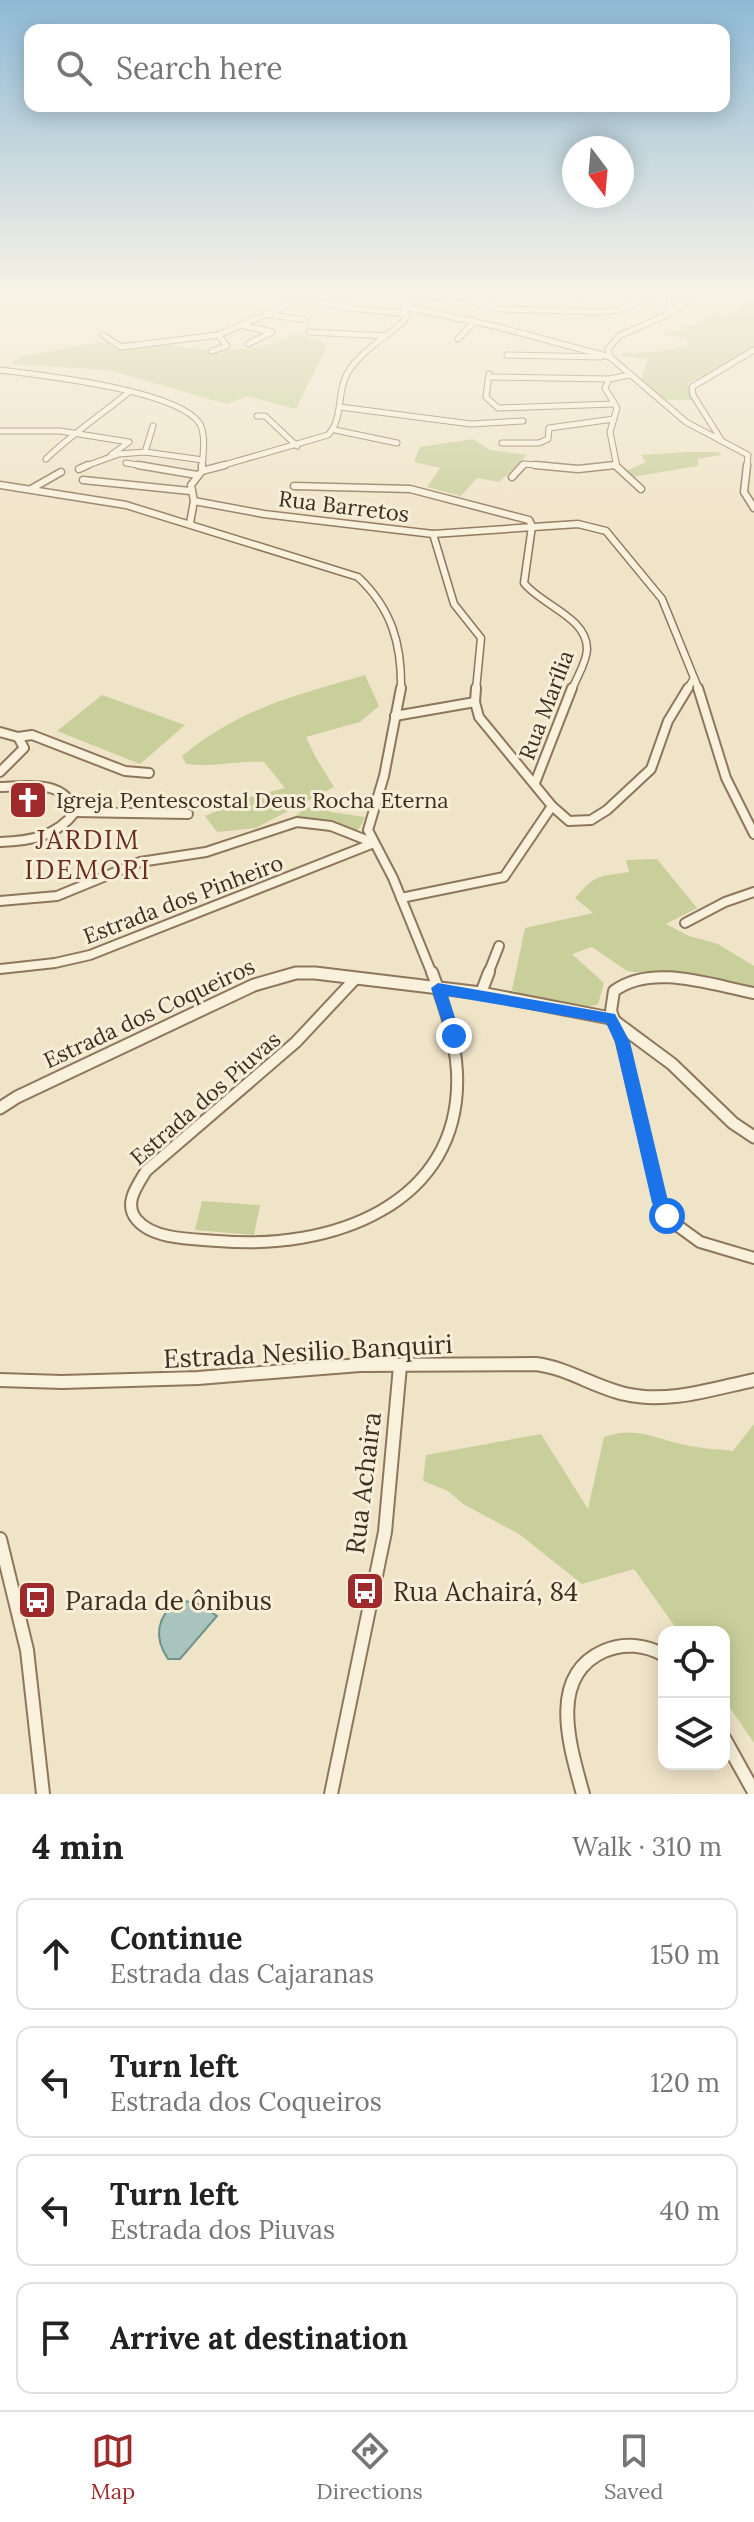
<!DOCTYPE html>
<meta charset="utf-8">
<style>
body{margin:0;font-family:Lora,serif;background:#f2f2f2;color:#222}
.controls{position:absolute;right:24px;bottom:24px;display:grid;overflow:hidden;border-radius:16px;box-shadow:0 4px 20px #0003}
.controls button{width:72px;height:72px;display:grid;place-items:center;padding:0;border:0;border-bottom:2px solid #e0e0e0;background:#fff;color:#222;font:40px sans-serif}
.compass{position:absolute;left:562px;top:136px;width:72px;height:72px;border-radius:50%;background:#fff;box-shadow:0 4px 20px #0003;rotate:164deg}
.stop{position:absolute;width:24px;height:24px;margin:-18px;border:6px solid #1a73e8;border-radius:50%;background:#fff}
.stop.end{background:#1a73e8;border-color:#fff;box-shadow:0 2px 8px #0008}
.list{margin:0;padding:0;list-style:none}
h2{display:flex;justify-content:space-between;align-items:center;height:104px;margin:0;padding:0 32px;font-size:34px}
h2 small{font-size:26px;font-weight:400;color:#767676}
.list li{display:grid;grid-template-columns:52px 1fr auto;gap:24px;align-items:center;box-sizing:border-box;height:112px;margin:0 16px 16px;padding:0 16px;border:2px solid #e0e0e0;border-radius:16px}
.list b{display:block;font-size:30px;white-space:nowrap}
.list p{margin:0;font-size:26px;white-space:nowrap;color:#767676}
.list em{font-size:26px;font-style:normal;color:#767676}
.icon{flex:none;width:44px;height:44px;fill:none;stroke:currentColor;stroke-width:2;stroke-linecap:round;stroke-linejoin:round}
.map{position:relative;flex:none;width:754px;height:1794px;overflow:hidden}
.search{position:absolute;background:#fff;box-shadow:0 4px 20px #0003;left:24px;right:24px;top:24px;height:88px;display:flex;align-items:center;gap:20px;box-sizing:border-box;padding:0 28px;border-radius:16px;color:#767676;font-size:30px}
.sheet{height:616px;background:#fff}
nav{display:flex;justify-content:space-around;align-items:center;box-sizing:border-box;height:112px;border-top:2px solid #e0e0e0;background:#fff;font-size:22px;color:#767676}
nav a{display:grid;justify-items:center;gap:4px}
nav .on{color:#9e2a2b}
.map>svg:first-child{display:block}
</style>
<div class="map">
<svg width="754" height="1794" viewBox="0 0 754 1794">
<rect width="100%" height="100%" fill="#f0e4c8"/>
<g fill="#c9cf9b">
<path d="M754,297V346L716,372L687,383L692,400H664L641,378L648,359L622,356L623,353L656,352L688,346L687,338L663,335L667,331L689,332L677,326L698,324L711,312L725,315Z"/>
<path d="M295,333L322,341L326,348L296,409L247,396L227,404L108,370L10,364L21,356C54,353 86,341 119,341C174,341 248,365 295,333Z"/>
<path d="M473,439L490,450L527,455L499,482L477,478L461,496L427,487L440,468L414,462L420,447Z"/>
<path d="M686,452H718L722,455L698,459V466L632,477L626,471L646,462L641,455Z"/>
<path d="M365,675L379,706L360,722L306,737L315,756L334,787L256,828L217,832L205,816L243,799L285,788L264,762C237,760 213,768 186,764L182,756C242,707 294,696 365,675Z"/>
<path d="M102,695L185,725L140,764L57,731Z"/>
<path d="M317,804L331,812L365,817L359,829L354,831L324,819H293L301,811Z"/>
<path d="M657,859L697,908L666,924L689,936L718,944L754,966V986L627,971L592,947L572,954L604,983L598,1004C578,1014 532,999 512,990L525,928L593,913L575,898C597,873 598,877 629,872L626,860Z"/>
<path d="M202,1201L260,1205L254,1235L195,1230Z"/>
<path d="M754,1424V1743L724,1699V1632H679L634,1569L582,1584L519,1534L463,1504L448,1491L423,1481L426,1455L541,1434L588,1509L604,1437C633,1427 649,1436 677,1443C695,1448 715,1449 733,1451Z"/>
</g>
<path fill="#a9c4bc" stroke="#6f938a" stroke-width="2" d="M178,1601L195,1602L217,1616L180,1659H168C153,1637 157,1616 178,1601Z"/>
<g fill="none" stroke-linecap="round" stroke-linejoin="round">
<g stroke="#8d765c" stroke-width="7">
<g id="minor-far4">
<path d="M668,291L670,311"/>
<path d="M704,291L664,316L619,336L608,349L610,357L686,422L748,455L747,467"/>
<path d="M305,298L342,307L407,314"/>
<path d="M404,305L448,294L500,309L600,312L618,310L662,291"/>
<path d="M342,307L350,296L365,291"/>
<path d="M405,307L495,326L610,357"/>
<path d="M561,312L585,291"/>
<path d="M266,314L305,320"/>
<path d="M244,326L272,332L248,344"/>
<path d="M309,332L385,336"/>
<path d="M103,335L121,347L218,335L227,346L212,351"/>
<path d="M218,335L305,298L312,291"/>
<path d="M458,339L475,321"/>
<path d="M507,355L601,357"/>
<path d="M0,370C40,375 179,390 200,424C206,436 203,454 202,467"/>
<path d="M489,374L486,397L498,408L613,404"/>
<path d="M489,377L609,379"/>
<path d="M340,407L471,424L523,421"/>
<path d="M257,416H265L297,446"/>
<path d="M335,430L397,443"/>
<path d="M0,431H60L129,442L111,455"/>
<path d="M720,438L693,395L692,387L754,350"/>
<path d="M502,443H539L548,439L549,428L614,419"/>
<path d="M145,452L203,460"/>
<path d="M46,459C72,434 101,415 129,392"/>
<path d="M126,463L150,467"/>
<path d="M83,467L119,454L145,452L153,426"/>
<path d="M217,467L328,435C344,418 336,394 347,374C359,352 385,338 404,321L407,314L403,303L414,291"/>
<path d="M521,467L524,464L557,467"/>
<path d="M596,467L615,465"/>
<path d="M617,467L610,432L617,408L605,388L609,379L630,375"/>
</g>
</g>
<g stroke="#8d765c" stroke-width="9">
<g id="minor-far3">
<path d="M138,465L197,475"/>
<path d="M535,465L578,469L615,465"/>
<path d="M615,465L641,489"/>
<path d="M747,465L744,492L754,508"/>
<path d="M79,469L88,465"/>
<path d="M202,471V465"/>
<path d="M512,477L523,465"/>
<path d="M83,480L190,491"/>
<path d="M0,485L126,505L358,577C392,609 402,645 401,690"/>
<path d="M294,486L410,489L529,520L532,526L524,583C541,605 587,617 587,649C587,662 576,678 572,690"/>
<path d="M31,489L61,472"/>
<path d="M194,501L264,514L433,534L578,524L606,531L662,599L699,690"/>
<path d="M190,523L194,501L191,485L202,471L225,465"/>
<path d="M433,534L454,604L481,638L476,690"/>
<path d="M687,690L694,678"/>
</g>
</g>
<g stroke="#8d765c" stroke-width="12">
<g id="minor-far2">
<path d="M401,688L384,776L368,830L393,878L432,974"/>
<path d="M476,688L475,702L479,717L552,806L569,821L591,820L607,810L651,769L668,721L688,688"/>
<path d="M698,688L726,778L754,834"/>
<path d="M395,716L475,702"/>
<path d="M0,732L18,737L24,748L0,772"/>
<path d="M18,737L32,735L125,771L149,773"/>
<path d="M535,783L572,688"/>
<path d="M0,787C28,786 65,779 75,812C56,837 30,841 0,842"/>
<path d="M75,812L188,814"/>
<path d="M401,898L504,877L552,806"/>
<path d="M0,901L57,896L140,862L206,852L297,822L331,826L374,843"/>
<path d="M685,923L725,902L754,892"/>
<path d="M0,969L55,963L90,955L374,843"/>
<path d="M488,974L499,946"/>
</g>
</g>
<g stroke="#8d765c" stroke-width="14">
<g id="minor-far1">
<path d="M355,979L296,1042L146,1171C137,1186 123,1204 137,1220C154,1240 194,1239 218,1241C329,1251 463,1206 457,1072C455,1037 444,1004 432,972"/>
<path d="M481,993L489,972"/>
<path d="M754,993C711,985 652,963 614,991L611,1011L622,1042L660,1203L678,1226L700,1242L754,1258"/>
</g>
</g>
<g stroke="#8d765c" stroke-width="16">
<g id="minor">
<path d="M0,1380L62,1382L198,1378L360,1365L536,1364C568,1368 594,1387 625,1394C668,1404 712,1389 754,1380"/>
<path d="M0,1539L27,1650L43,1794"/>
<path d="M724,1738L754,1792"/>
<path d="M331,1794L385,1532L400,1366"/>
<path d="M583,1794C570,1747 547,1676 604,1651C624,1642 646,1645 664,1655"/>
</g>
</g>
<g stroke="#8d765c" stroke-width="12">
<path id="tertiary-far1" d="M292,974H324"/>
</g>
<g stroke="#8d765c" stroke-width="15">
<path id="tertiary" d="M0,1108L17,1097L254,985L296,973H315L481,993L610,1018L672,1064L733,1123L754,1137"/>
</g>
<use href="#minor-far4" stroke="#faf1dc" stroke-width="5"/>
<use href="#minor-far3" stroke="#faf1dc" stroke-width="6"/>
<use href="#minor-far2" stroke="#faf1dc" stroke-width="8"/>
<use href="#minor-far1" stroke="#faf1dc" stroke-width="10"/>
<use href="#minor" stroke="#faf1dc" stroke-width="12"/>
<use href="#tertiary-far1" stroke="#faf1dc" stroke-width="8"/>
<use href="#tertiary" stroke="#faf1dc" stroke-width="11"/>
</g>
<linearGradient id="sky" x2="0" y2="1"><stop stop-color="#8fbad6"/><stop offset="0.54" stop-color="#f8f3e6"/><stop offset="1" stop-color="#f8f3e6" stop-opacity="0"/></linearGradient>
<rect width="754" height="542" fill="url(#sky)"/>
<path fill="#1a73e8" d="M438,983L615,1014L630,1042L668,1201L675,1216L673,1222H661L652,1203L615,1042L606,1023L448,996L461,1036L454,1042L447,1036L431,988Z"/>
<defs>
<g id="church-square" transform="scale(2)"><rect x="-9" y="-9" width="18" height="18" rx="4" fill="#9e2a2b" stroke="#f7eed8"/><path d="M-1.2-6h2.4v3.5h3.3v2.4h-3.3V6h-2.4V-.1h-3.3v-2.4h3.3Z" fill="#fff"/></g>
<g id="bus-square" transform="scale(2)"><rect x="-9" y="-9" width="18" height="18" rx="4" fill="#9e2a2b" stroke="#f7eed8"/><path d="M-5-6H5V4H4V6H2V4H-2V6H-4V4H-5ZM-3.5-4V0h7V-4ZM-3.5 1.2v1.5H-2V1.2ZM2 1.2v1.5H3.5V1.2Z" fill="#fff"/></g>
</defs>
<g fill-rule="evenodd">
<use href="#church-square" x="28" y="800"/>
<use href="#bus-square" x="365" y="1591"/>
<use href="#bus-square" x="37" y="1600"/>
</g>
<g text-anchor="middle" dominant-baseline="central" stroke-width="6" stroke-linejoin="round" paint-order="stroke">
<g font-size="22" fill="#3d2e20" stroke="#f7eed8">
<text transform="translate(344 506) rotate(7)">Rua Barretos</text>
<text transform="translate(546 705) rotate(-69)">Rua Marília</text>
<text transform="translate(183 899) rotate(-21)">Estrada dos Pinheiro</text>
<text transform="translate(149 1013) rotate(-25)">Estrada dos Coqueiros</text>
<text transform="translate(205 1098) rotate(-41)">Estrada dos Piuvas</text>
</g>
<g font-size="22" fill="#3d2e20" stroke="#f7eed8" text-anchor="start">
<text x="56" y="800">Igreja Pentescostal Deus Rocha Eterna</text>
</g>
<g font-size="26" letter-spacing="2" fill="#6b2e1e" stroke="#f7eed8">
<text x="88" y="839">JARDIM<tspan x="88" dy="30">IDEMORI</tspan></text>
</g>
<g font-size="26" fill="#3d2e20" stroke="#f7eed8">
<text transform="translate(308 1351) rotate(-3)">Estrada Nesilio Banquiri</text>
<text transform="translate(363 1483) rotate(-83)">Rua Achaira</text>
</g>
<g font-size="26" fill="#3d2e20" stroke="#f7eed8" text-anchor="start">
<text x="393" y="1591">Rua Achairá, 84</text>
<text x="65" y="1600">Parada de ônibus</text>
</g>
</g>
</svg>
<div class="controls">
<button><svg class="icon" aria-label="locate" viewBox="0 0 24 24"><circle cx="12" cy="12" r="6"/><path d="M12 2v4M12 18v4M2 12h4M18 12h4"/></svg></button>
<button><svg class="icon" aria-label="layers" viewBox="0 0 24 24"><path d="M12 4l9 5-9 5-9-5zM3 14l9 5 9-5"/></svg></button>
</div>
<svg class="compass" viewBox="-18 -18 36 36"><path d="M0-13l5 13h-10z" fill="#e53935"/><path d="M0 13l5-13h-10z" fill="#767676"/></svg>
<div class="stop" style="left:667px;top:1216px"></div>
<div class="stop end" style="left:454px;top:1036px"></div>
<div class="search"><svg class="icon" aria-label="search" viewBox="0 0 24 24"><circle cx="10" cy="10" r="6"/><path d="M15 15l6 6"/></svg>Search here</div>
</div>
<section class="sheet">
<h2>4 min<small>Walk · 310 m</small></h2>
<ul class="list">
<li><svg class="icon" aria-label="ahead" viewBox="0 0 24 24"><path d="M12 20V5M6 11l6-6 6 6"/></svg><div><b>Continue</b><p>Estrada das Cajaranas</p></div><em>150 m</em></li>
<li><svg class="icon" aria-label="left" viewBox="0 0 24 24"><path d="M17 20v-9H6M10 6l-5 5 5 5"/></svg><div><b>Turn left</b><p>Estrada dos Coqueiros</p></div><em>120 m</em></li>
<li><svg class="icon" aria-label="left" viewBox="0 0 24 24"><path d="M17 20v-9H6M10 6l-5 5 5 5"/></svg><div><b>Turn left</b><p>Estrada dos Piuvas</p></div><em>40 m</em></li>
<li><svg class="icon" aria-label="arrive" viewBox="0 0 24 24"><path d="M6 21V4h12l-3 4 3 4H6"/></svg><div><b>Arrive at destination</b></div></li>
</ul>
</section>
<nav>
<a class="on"><svg class="icon" aria-label="map" viewBox="0 0 24 24"><path d="M3 6l6-2 6 2 6-2v14l-6 2-6-2-6 2zM9 4v14M15 6v14"/></svg>Map</a>
<a><svg class="icon" aria-label="directions" viewBox="0 0 24 24"><path d="M12 3l9 9-9 9-9-9zM9 14v-3h6M13 9l2 2-2 2"/></svg>Directions</a>
<a><svg class="icon" aria-label="saved" viewBox="0 0 24 24"><path d="M7 4h10v16l-5-4-5 4z"/></svg>Saved</a>
</nav>
